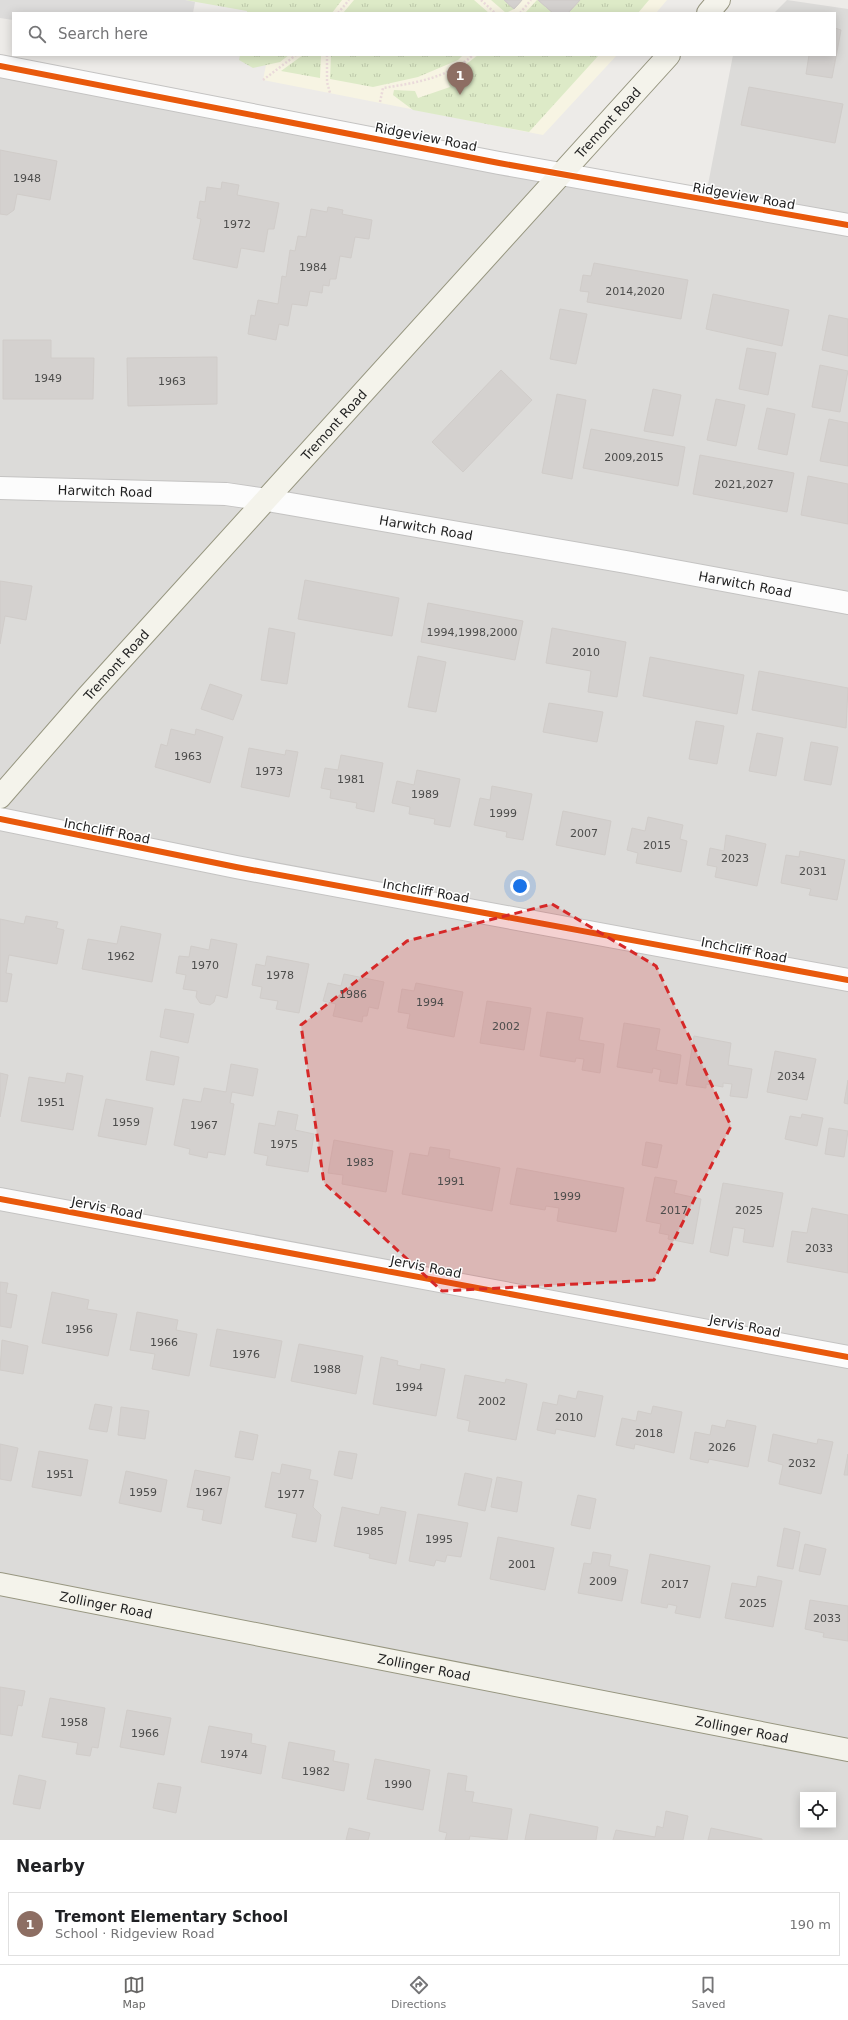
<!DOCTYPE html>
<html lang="en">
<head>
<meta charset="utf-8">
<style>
  :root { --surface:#fff; --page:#f6f6f6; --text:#202124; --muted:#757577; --line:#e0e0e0; --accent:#676665 }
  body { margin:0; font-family:"DejaVu Sans",sans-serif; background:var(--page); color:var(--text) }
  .controls { position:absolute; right:12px; bottom:12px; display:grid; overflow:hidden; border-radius:0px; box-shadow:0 2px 10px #0003 }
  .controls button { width:36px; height:36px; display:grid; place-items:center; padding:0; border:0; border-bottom:1px solid var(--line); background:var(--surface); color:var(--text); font:20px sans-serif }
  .you { position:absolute; left:520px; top:886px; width:14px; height:14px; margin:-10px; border:3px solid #fff; border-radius:50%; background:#1a73e8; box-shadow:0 0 0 6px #1a73e833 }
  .badge { display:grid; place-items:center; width:26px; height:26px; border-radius:50%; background:var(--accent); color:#fff; font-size:13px; font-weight:700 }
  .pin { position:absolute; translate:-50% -33px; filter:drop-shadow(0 1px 2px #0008) }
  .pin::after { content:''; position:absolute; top:21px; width:14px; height:12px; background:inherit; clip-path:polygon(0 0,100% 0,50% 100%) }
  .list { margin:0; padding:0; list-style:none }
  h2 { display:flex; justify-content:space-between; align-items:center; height:52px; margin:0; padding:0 16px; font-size:17px }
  h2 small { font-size:13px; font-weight:400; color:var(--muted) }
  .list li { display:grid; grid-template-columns:26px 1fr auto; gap:12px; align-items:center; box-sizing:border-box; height:64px; margin:0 8px 8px; padding:0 8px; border:1px solid var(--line); border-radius:0px }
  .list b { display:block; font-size:15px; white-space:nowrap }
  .list p { margin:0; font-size:13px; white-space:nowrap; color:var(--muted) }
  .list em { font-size:13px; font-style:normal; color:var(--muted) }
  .icon { flex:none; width:22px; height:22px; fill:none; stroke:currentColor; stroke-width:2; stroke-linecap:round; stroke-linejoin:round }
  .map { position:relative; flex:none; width:848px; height:1840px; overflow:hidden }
  .search { position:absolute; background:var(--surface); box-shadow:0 2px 10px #0003; left:12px; right:12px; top:12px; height:44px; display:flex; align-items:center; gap:10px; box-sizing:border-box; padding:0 14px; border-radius:0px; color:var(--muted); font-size:15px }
  .sheet { height:124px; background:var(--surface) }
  nav { display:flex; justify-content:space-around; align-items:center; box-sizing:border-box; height:56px; border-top:1px solid var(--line); background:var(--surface); font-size:11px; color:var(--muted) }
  nav a { display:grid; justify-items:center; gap:2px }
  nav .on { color:var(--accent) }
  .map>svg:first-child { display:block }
  .residential { fill:#dcdbd9; fill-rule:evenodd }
  .education { fill:#f7f4e3 }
  .grass { fill:url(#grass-tufts) }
  .parking { fill:#dddcdb }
  .building { fill:#d4d1cf; stroke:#d0ccc9 }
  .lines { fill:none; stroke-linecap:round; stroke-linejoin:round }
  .minor-casing { stroke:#c4c3c2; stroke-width:24 }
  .tertiary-casing { stroke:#c4c3c2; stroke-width:24 }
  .secondary-casing { stroke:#979680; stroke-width:24 }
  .path { stroke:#eadada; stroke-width:2.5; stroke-dasharray:2 2; stroke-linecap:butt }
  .minor { stroke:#fcfcfc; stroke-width:22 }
  .tertiary { stroke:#fcfcfc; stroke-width:22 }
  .secondary { stroke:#f4f3eb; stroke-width:22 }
  .cycleway-casing { stroke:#fff; stroke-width:8 }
  .cycleway { stroke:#e8590c; stroke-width:6 }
  .marked { fill:#d62828; fill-opacity:0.2; stroke:#d62828; stroke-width:3; stroke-dasharray:8 5; stroke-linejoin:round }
  .labels { text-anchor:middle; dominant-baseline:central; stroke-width:3; stroke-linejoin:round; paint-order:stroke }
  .number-label { font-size:11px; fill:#4c4c4b }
  .street-label { font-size:13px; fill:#1f1f1f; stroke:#fff }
</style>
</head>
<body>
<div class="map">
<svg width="848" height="1840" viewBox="0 0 848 1840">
  <defs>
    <pattern id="grass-tufts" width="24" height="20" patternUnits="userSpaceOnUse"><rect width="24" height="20" fill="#ddeac7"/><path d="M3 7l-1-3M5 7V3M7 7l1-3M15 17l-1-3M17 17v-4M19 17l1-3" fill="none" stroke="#bdc8aa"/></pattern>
  </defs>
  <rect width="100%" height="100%" fill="#edebe8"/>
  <path class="residential" d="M787 0 848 9V1840H0V66L705 200 733 55H835V13H774ZM803 1795H833V1825H803Z"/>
  <path class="education" d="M278 0H667L656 13H276Z
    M268 55H617L543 135 263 80Z"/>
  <path class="grass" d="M185 0H342L332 13H247V11Z
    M354 0H474L489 13H343Z
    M491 0H504L514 9 506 13Z
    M537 0H538L553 13H525Z
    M580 0H649L638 13H568Z
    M240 55H289L280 62 253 68 239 60Z
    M303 55H321L320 78 281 71Z
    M331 55H463L458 60 418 77 373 87 330 79Z
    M478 55H599L529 132 413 110 393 95 394 90 415 91 418 98 450 87 447 79Z"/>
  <path class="parking" d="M0 0H185L195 2 193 13H13V20L0 18Z"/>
  <path class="building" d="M504 0H522L514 9Z
    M504 0H522L514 9Z
    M538 0H580L568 13H553Z
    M538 0H580L568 13H553Z
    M835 28 841 30 832 78 806 74 809 55H835Z
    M749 87 843 104 835 143 741 125Z
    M0 150 57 161 50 200 17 194 14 210 7 215 0 214Z
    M222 182 239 185 237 195 279 203 274 229H268L264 252 241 248 237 268 193 259 201 219 197 218 200 201 205 202 207 187 221 189Z
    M328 207 343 210 342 214 372 220 369 239 355 237 351 258 340 256 336 279H330L329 286 323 285 322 293 310 291 307 306 292 304 288 326 279 324 276 340 248 334 251 315 255 316 258 300 278 304 282 276 286 277 290 250 295 251 298 236 306 237 311 209 327 212Z
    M594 263 688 280 681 319 587 302 589 292 580 291 583 275 591 276Z
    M713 294 789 310 782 346 706 329Z
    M560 309 587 314 576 364 550 359Z
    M829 315 848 319V356L822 350Z
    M3 340H51V358H94L93 399H3Z
    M747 348 776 353 768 395 739 389Z
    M217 357V404L128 406 127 358Z
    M820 365 848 371 840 412 812 407Z
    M501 370 532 400 463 472 432 442Z
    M653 389 681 395 673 436 644 431Z
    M557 394 586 400 572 479 542 473Z
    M716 399 745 405 736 446 707 440Z
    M767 408 795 414 787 455 758 449Z
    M829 419 848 423V466L820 461Z
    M591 429 685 447 678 486 583 468Z
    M700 455 794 473 787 512 693 494Z
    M808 476 848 484V524L801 515Z
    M305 580 399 598 392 636 298 619Z
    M0 581 32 586 26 620 5 616 0 644Z
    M428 603 523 621 515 660 421 642Z
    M269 628 295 633 287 684 261 680Z
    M552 628 626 642 617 697 588 692 591 671 546 663Z
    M418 656 446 662 436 712 408 707Z
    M650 657 744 675 737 714 643 696Z
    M759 671 848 688 846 728 752 710Z
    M210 684 242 695 233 720 201 709Z
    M549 703 603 712 597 742 543 732Z
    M696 721 724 726 717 764 689 759Z
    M171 729 195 735 196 729 223 737 210 783 155 767 161 744 167 746Z
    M757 733 783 738 776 776 749 771Z
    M811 742 838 747 831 785 804 780Z
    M249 748 285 755 286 750 298 752 289 797 241 787Z
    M341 755 383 763 374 812 356 808 357 803 330 798 331 790 321 788 325 768 338 770Z
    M417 770 460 779 450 827 434 824 435 819 409 814 410 807 392 803 397 781 414 785Z
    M492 786 532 794 523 840 506 837 507 832 474 825 480 798 490 800Z
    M563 811 611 821 605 855 556 845Z
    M648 817 683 825 680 839 687 841 681 872 636 863 638 853 627 850 632 828 645 831Z
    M726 835 766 844 757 886 715 877 717 867 707 865 710 848 724 851Z
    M800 851 845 860 837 900 809 895 811 889 781 883 786 855 799 857Z
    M26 916 58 922 56 928 64 930 57 964 9 955 6 973 12 974 7 1002 0 1001V919L24 924Z
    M121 926 161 934 152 982 82 969 88 939 117 944Z
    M211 939 237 944 227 998 216 995 214 1002 210 1005 200 1003 196 997 197 991 183 989 186 975 176 973 179 956 189 957 191 946 209 950Z
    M267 956 309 964 299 1013 276 1009 278 1001 260 998 262 987 252 985 256 964 265 966Z
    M344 974 384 982 378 1009 369 1007 367 1016H363L362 1022 333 1016 336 1004 323 1001 328 983 341 986Z
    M416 983 463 992 454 1037 407 1028 410 1014 398 1012 402 989 414 991Z
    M487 1001 531 1008 524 1050 480 1043Z
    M165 1009 194 1014 188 1043 160 1037Z
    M547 1012 583 1018 579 1040 604 1044 600 1073 582 1070 584 1059 576 1058 575 1062 540 1056Z
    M624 1023 660 1029 656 1050 681 1055 677 1084 659 1081 661 1070 653 1068 652 1073 617 1067Z
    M694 1036 731 1043 728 1065 752 1069 747 1098 730 1096 732 1084 723 1083V1087L706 1084V1088L686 1085Z
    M151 1051 179 1057 174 1085 146 1080Z
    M775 1051 816 1059 807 1100 767 1092Z
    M231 1064 258 1069 253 1096 232 1092 230 1103 234 1104 225 1155 208 1152 207 1158 189 1154 190 1149 174 1145 183 1099 201 1102 204 1088 226 1092Z
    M0 1073 8 1075 0 1117Z
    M67 1073 83 1076 73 1130 21 1121 29 1077 65 1083Z
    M848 1080V1104L844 1103Z
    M106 1099 153 1108 146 1145 98 1136Z
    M278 1111 298 1115 295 1130 314 1134 308 1172 266 1165 268 1156 254 1153 259 1123 275 1126Z
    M802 1114 823 1118 817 1146 785 1139 790 1116 801 1118Z
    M829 1128 848 1131 844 1157 825 1154Z
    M334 1140 393 1151 386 1192 342 1184 343 1175 328 1173Z
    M646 1142 662 1145 657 1168 642 1165Z
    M430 1147 450 1150 449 1158 500 1168 492 1211 402 1194 410 1153 428 1156Z
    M517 1168 624 1188 616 1232 557 1221 559 1208 546 1206 545 1210 510 1204Z
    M655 1177 677 1181 674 1193 701 1199 693 1244 668 1239 669 1235 659 1233 661 1224 646 1221Z
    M723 1183 783 1193 773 1247 743 1242 745 1229 733 1227 728 1256 710 1252Z
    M812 1208 848 1215V1273L787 1262 792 1231 807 1233Z
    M0 1282 8 1283 6 1293 17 1295 11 1328 0 1326Z
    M52 1292 89 1300 87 1309 117 1314 108 1356 42 1343Z
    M137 1312 178 1320 176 1330 197 1334 189 1376 152 1369 155 1354 130 1350Z
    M217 1329 282 1341 275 1378 210 1366Z
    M2 1340 28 1346 23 1374 0 1370Z
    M299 1344 363 1356 356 1394 291 1381Z
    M381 1357 398 1361 397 1365 420 1370 421 1364 445 1369 436 1416 373 1404Z
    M465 1375 505 1383 506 1379 527 1384 516 1440 468 1431 470 1421 457 1418Z
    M578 1391 603 1396 595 1437 556 1429 555 1434 537 1430 543 1402 557 1405 559 1395 576 1399Z
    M95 1404 112 1407 107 1432 89 1429Z
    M653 1406 682 1412 674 1453 635 1444 634 1449 616 1445 622 1418 636 1421 638 1411 651 1414Z
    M121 1407 149 1411 145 1439 118 1435Z
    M727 1420 756 1426 748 1467 709 1459 708 1463 690 1459 695 1432 710 1435 712 1425 725 1428Z
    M240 1431 258 1435 253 1460 235 1457Z
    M773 1434 817 1444 818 1439 833 1442 821 1494 779 1484 783 1465 768 1461Z
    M0 1444 18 1448 11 1481 0 1479Z
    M39 1451 88 1460 81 1496 32 1487Z
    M339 1451 357 1454 352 1479 334 1475Z
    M848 1454V1475H844Z
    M282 1464 311 1470 309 1479 318 1481 313 1507 321 1515 316 1542 292 1537 297 1514 265 1507 272 1472 280 1474Z
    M195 1470 230 1477 221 1524 202 1520 204 1510 187 1507Z
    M126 1471 167 1480 161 1512 119 1503Z
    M465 1473 492 1479 485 1511 458 1505Z
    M497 1477 522 1482 517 1512 491 1507Z
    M578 1495 596 1499 590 1529 571 1525Z
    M342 1507 379 1515 381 1507 406 1512 396 1564 369 1558 370 1554 334 1546Z
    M418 1514 468 1523 461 1557 447 1555 445 1562 436 1560 434 1566 409 1561Z
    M784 1528 800 1532 793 1569 777 1566Z
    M498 1537 554 1548 545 1590 490 1579Z
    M805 1544 826 1549 820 1575 799 1571Z
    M593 1552 611 1555 609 1566 628 1570 622 1601 578 1593 584 1563 591 1564Z
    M650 1554 710 1566 700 1618 675 1613 677 1606 668 1604 667 1608 641 1603Z
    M758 1576 782 1581 773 1627 725 1618 732 1583 756 1587Z
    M810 1600 848 1606V1641L823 1637 824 1633 805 1629Z
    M0 1687 25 1691 22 1706 18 1705 12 1736 0 1734Z
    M50 1698 105 1708 98 1748 92 1747 90 1756 76 1754 78 1743 42 1737Z
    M127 1710 171 1718 164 1755 120 1747Z
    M209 1726 252 1734 251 1743 266 1746 261 1774 201 1762Z
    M289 1742 335 1751 333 1761 349 1764 344 1791 282 1778Z
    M375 1759 430 1770 423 1810 367 1799Z
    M448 1773 467 1776 465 1791 474 1792 472 1802 512 1809 507 1840 470 1836 469 1840H445L447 1833 439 1831Z
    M19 1775 46 1781 40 1809 13 1804Z
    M158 1783 181 1787 176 1813 153 1808Z
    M666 1811 688 1816 683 1840H613L616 1830 655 1837 657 1826 663 1828Z
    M530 1814 598 1827 596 1840H525Z
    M349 1828 370 1833 368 1840H346Z
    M711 1828 762 1839V1840H708Z"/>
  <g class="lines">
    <defs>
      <g id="minor">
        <path id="s1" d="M0 488 226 494 267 500 626 562 848 603"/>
        <path d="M0 819 236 867 848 980"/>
        <path d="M0 1199 848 1357"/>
      </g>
      <path id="tertiary" d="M0 66 499 163 848 225"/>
      <g id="secondary">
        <path d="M708 13 719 0"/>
        <path id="s2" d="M0 797 88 696 669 55"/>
        <path id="s3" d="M0 1584 848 1750"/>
      </g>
    </defs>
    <use href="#minor" class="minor-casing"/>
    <use href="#tertiary" class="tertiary-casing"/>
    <use href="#secondary" class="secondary-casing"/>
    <path class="path" d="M481 0 495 13
      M338 13 349 0
      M520 13 531 0
      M327 55V82L330 93
      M263 80 296 55
      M380 102 383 88C415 83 448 78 473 55"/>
    <use href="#minor" class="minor"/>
    <use href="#tertiary" class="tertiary"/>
    <use href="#secondary" class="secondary"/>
    <defs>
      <path id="cycleway" d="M0 66 499 163 848 225
        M0 819 236 867 848 980
        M0 1199 848 1357"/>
    </defs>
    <use href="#cycleway" class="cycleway-casing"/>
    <use href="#cycleway" class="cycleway"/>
  </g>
  <path class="marked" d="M552 904 656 966 731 1126 654 1280 442 1291 324 1183 301 1025 407 941Z"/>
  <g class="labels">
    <g class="number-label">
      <text x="27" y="178">1948</text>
      <text x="237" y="224">1972</text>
      <text x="313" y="267">1984</text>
      <text x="635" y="291">2014,2020</text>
      <text x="48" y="378">1949</text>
      <text x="172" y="381">1963</text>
      <text x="634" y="457">2009,2015</text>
      <text x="744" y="484">2021,2027</text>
      <text x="472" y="632">1994,1998,2000</text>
      <text x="586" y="652">2010</text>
      <text x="188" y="756">1963</text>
      <text x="269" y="771">1973</text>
      <text x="351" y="779">1981</text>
      <text x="425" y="794">1989</text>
      <text x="503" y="813">1999</text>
      <text x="584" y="833">2007</text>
      <text x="657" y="845">2015</text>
      <text x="735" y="858">2023</text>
      <text x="813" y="871">2031</text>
      <text x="121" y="956">1962</text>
      <text x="205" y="965">1970</text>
      <text x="280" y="975">1978</text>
      <text x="353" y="994">1986</text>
      <text x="430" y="1002">1994</text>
      <text x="506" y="1026">2002</text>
      <text x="791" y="1076">2034</text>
      <text x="51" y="1102">1951</text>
      <text x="126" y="1122">1959</text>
      <text x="204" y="1125">1967</text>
      <text x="284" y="1144">1975</text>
      <text x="360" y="1162">1983</text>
      <text x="451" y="1181">1991</text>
      <text x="567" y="1196">1999</text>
      <text x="674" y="1210">2017</text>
      <text x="749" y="1210">2025</text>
      <text x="819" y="1248">2033</text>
      <text x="79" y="1329">1956</text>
      <text x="164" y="1342">1966</text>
      <text x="246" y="1354">1976</text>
      <text x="327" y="1369">1988</text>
      <text x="409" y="1387">1994</text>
      <text x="492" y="1401">2002</text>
      <text x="569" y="1417">2010</text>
      <text x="649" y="1433">2018</text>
      <text x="722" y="1447">2026</text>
      <text x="802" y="1463">2032</text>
      <text x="60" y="1474">1951</text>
      <text x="143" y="1492">1959</text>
      <text x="209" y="1492">1967</text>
      <text x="291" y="1494">1977</text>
      <text x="370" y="1531">1985</text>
      <text x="439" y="1539">1995</text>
      <text x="522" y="1564">2001</text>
      <text x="603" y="1581">2009</text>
      <text x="675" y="1584">2017</text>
      <text x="753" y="1603">2025</text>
      <text x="827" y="1618">2033</text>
      <text x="74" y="1722">1958</text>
      <text x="145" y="1733">1966</text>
      <text x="234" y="1754">1974</text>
      <text x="316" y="1771">1982</text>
      <text x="398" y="1784">1990</text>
    </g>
    <g class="street-label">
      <text stroke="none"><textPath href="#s2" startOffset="908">Tremont Road</textPath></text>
      <text transform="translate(426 137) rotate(11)">Ridgeview Road</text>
      <text transform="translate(744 196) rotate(10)">Ridgeview Road</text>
      <text stroke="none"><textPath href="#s2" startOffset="500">Tremont Road</textPath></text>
      <text stroke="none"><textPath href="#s1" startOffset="105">Harwitch Road</textPath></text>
      <text stroke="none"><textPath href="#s1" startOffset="429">Harwitch Road</textPath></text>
      <text stroke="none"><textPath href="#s1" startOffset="753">Harwitch Road</textPath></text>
      <text stroke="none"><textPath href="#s2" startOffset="176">Tremont Road</textPath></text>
      <text transform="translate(107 831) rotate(11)">Inchcliff Road</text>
      <text transform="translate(426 891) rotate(10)">Inchcliff Road</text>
      <text transform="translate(744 950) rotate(11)">Inchcliff Road</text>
      <text transform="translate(107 1208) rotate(11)">Jervis Road</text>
      <text transform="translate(426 1267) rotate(11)">Jervis Road</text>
      <text transform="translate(745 1326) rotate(11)">Jervis Road</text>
      <text stroke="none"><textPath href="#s3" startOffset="108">Zollinger Road</textPath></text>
      <text stroke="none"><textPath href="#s3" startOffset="432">Zollinger Road</textPath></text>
      <text stroke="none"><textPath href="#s3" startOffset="756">Zollinger Road</textPath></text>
    </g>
  </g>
</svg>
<div class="controls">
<button><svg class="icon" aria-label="locate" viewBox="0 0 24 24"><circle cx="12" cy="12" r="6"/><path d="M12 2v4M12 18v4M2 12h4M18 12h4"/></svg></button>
</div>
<div class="you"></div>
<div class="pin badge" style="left:460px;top:95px;background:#8d6e63">1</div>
<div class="search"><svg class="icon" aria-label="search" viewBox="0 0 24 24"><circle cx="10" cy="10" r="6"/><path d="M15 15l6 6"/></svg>Search here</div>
</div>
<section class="sheet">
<h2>Nearby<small></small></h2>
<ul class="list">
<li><span class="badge" style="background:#8d6e63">1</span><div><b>Tremont Elementary School</b><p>School · Ridgeview Road</p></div><em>190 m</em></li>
</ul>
</section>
<nav>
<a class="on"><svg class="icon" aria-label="map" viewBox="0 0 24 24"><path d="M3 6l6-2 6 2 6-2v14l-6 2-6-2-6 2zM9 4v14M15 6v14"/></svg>Map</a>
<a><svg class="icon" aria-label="directions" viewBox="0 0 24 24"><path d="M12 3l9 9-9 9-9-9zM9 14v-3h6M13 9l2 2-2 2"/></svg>Directions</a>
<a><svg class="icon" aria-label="saved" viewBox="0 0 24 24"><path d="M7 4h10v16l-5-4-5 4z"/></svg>Saved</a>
</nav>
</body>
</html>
